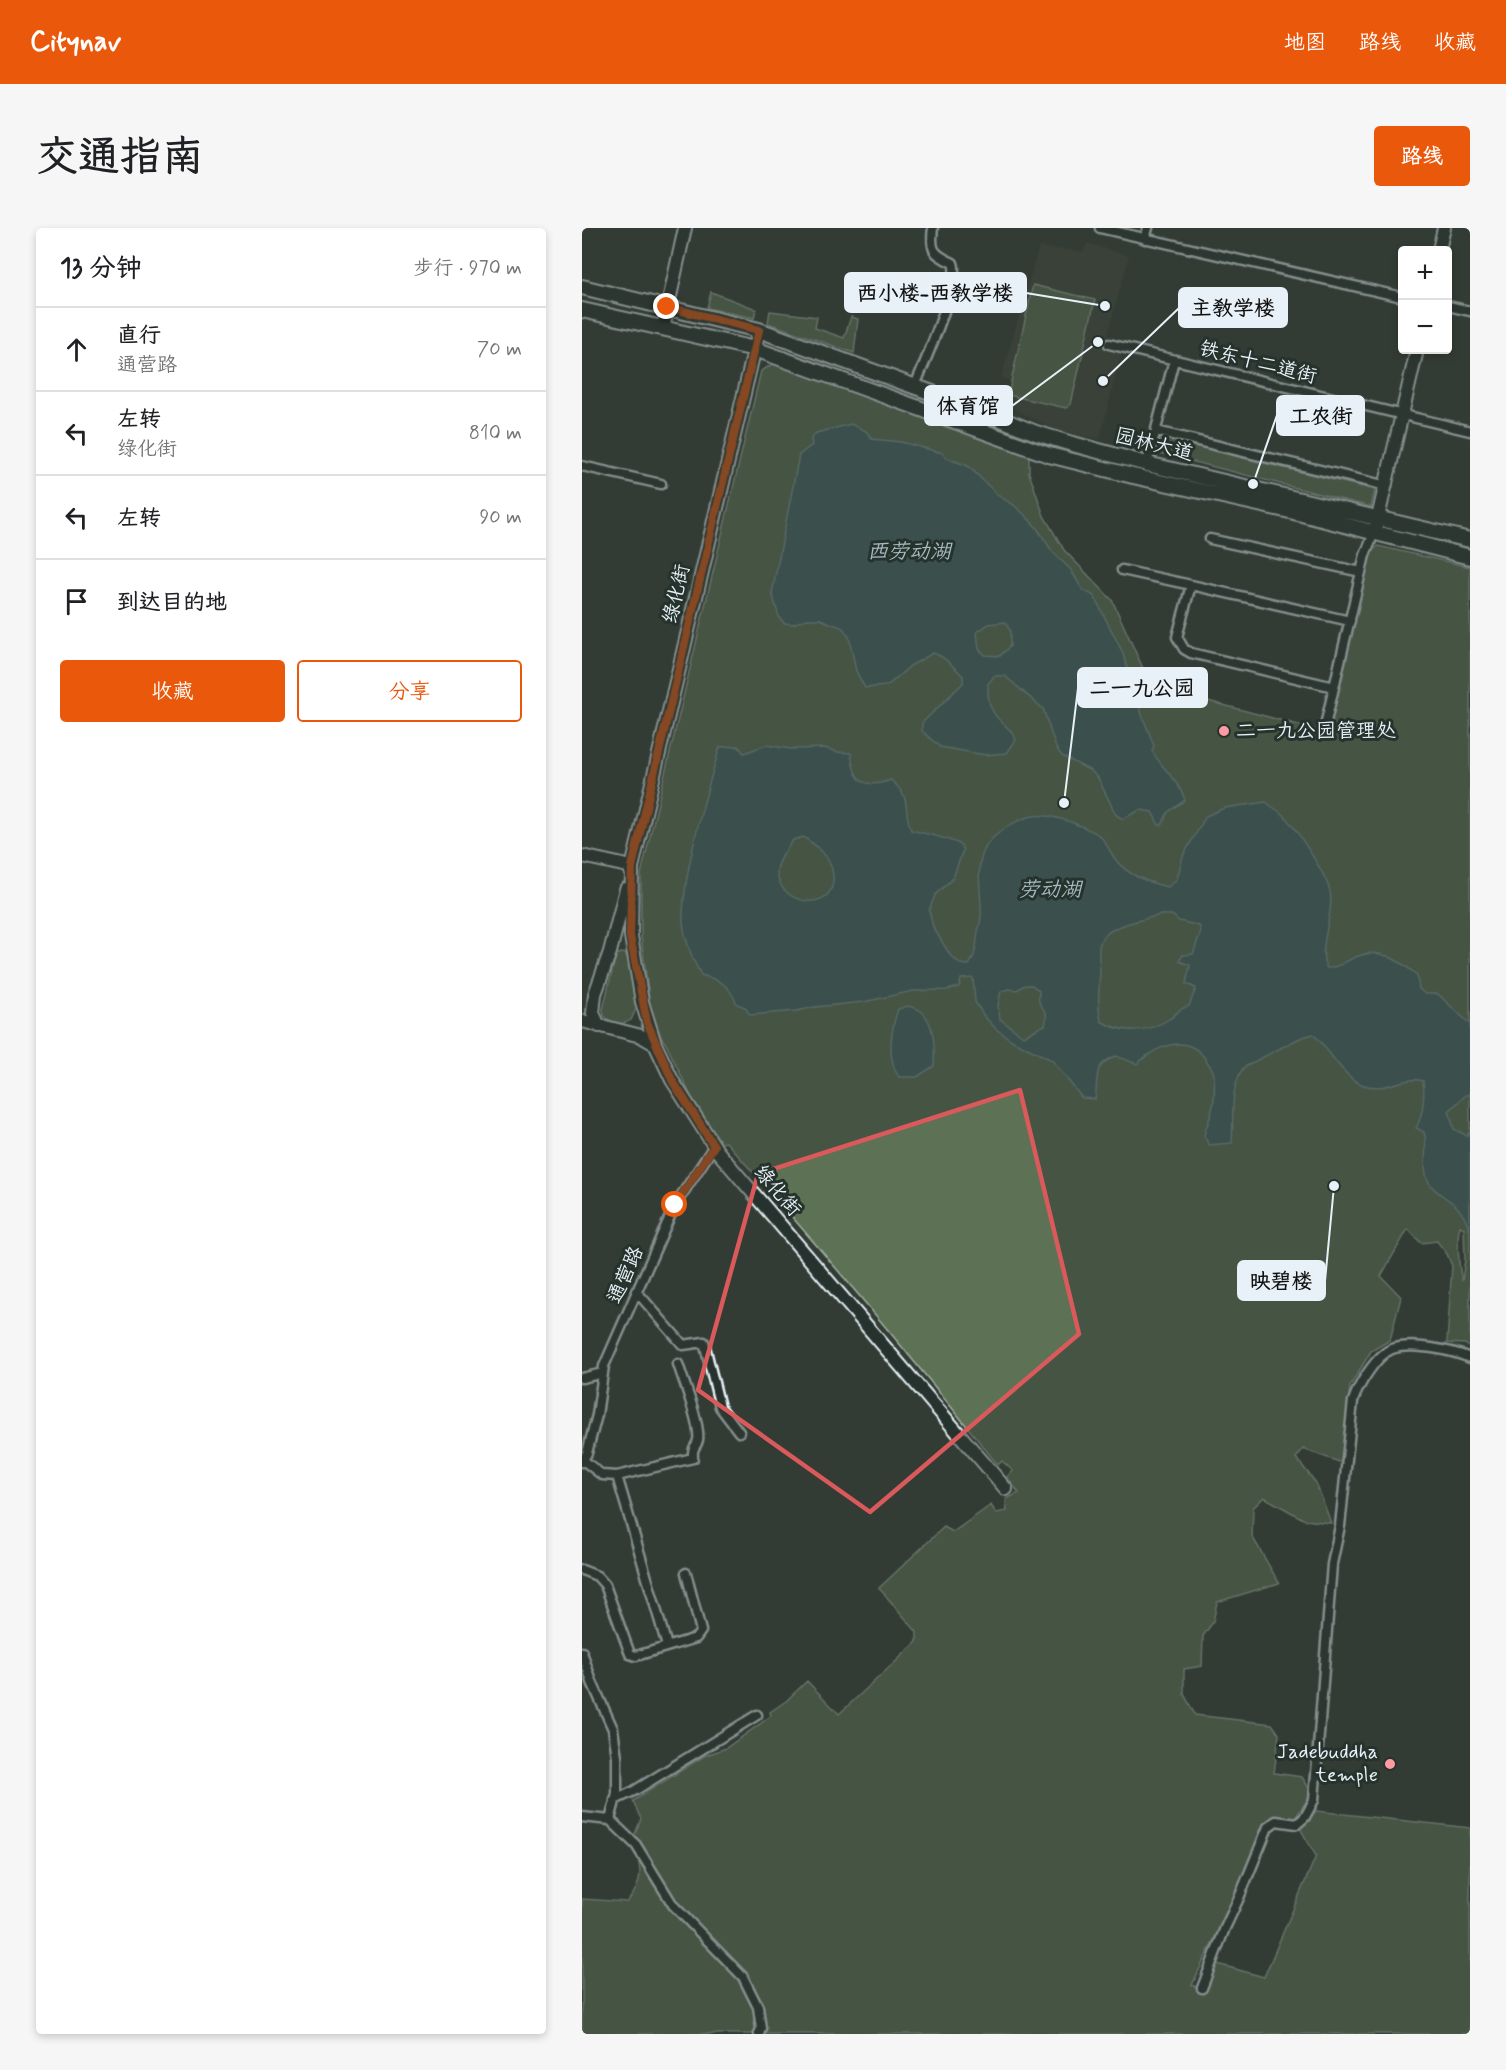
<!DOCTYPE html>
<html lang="zh">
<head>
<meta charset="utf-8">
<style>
  :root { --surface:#fff; --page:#f6f6f6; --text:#202124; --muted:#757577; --line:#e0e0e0; --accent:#ea580c }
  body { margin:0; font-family:Mynerve,"LXGW WenKai TC",sans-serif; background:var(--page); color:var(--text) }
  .controls { position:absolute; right:18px; top:18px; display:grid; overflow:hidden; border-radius:6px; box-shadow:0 3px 9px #0003 }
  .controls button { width:54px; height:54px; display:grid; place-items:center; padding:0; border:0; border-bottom:2px solid var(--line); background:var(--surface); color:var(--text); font:30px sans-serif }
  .stop { position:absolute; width:18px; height:18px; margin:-14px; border:4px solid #ea580c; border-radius:50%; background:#fff }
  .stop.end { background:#ea580c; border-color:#fff; box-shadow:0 2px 6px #0008 }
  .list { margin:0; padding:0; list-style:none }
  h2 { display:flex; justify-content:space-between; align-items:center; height:78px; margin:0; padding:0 24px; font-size:26px }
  h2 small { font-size:20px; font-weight:400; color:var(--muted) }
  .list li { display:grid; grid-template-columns:39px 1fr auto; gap:18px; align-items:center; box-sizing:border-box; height:84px; padding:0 24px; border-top:2px solid var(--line) }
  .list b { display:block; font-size:22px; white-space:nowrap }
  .list p { margin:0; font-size:20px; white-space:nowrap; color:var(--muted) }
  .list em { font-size:20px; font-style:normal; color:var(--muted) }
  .actions { display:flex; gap:12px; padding:18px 24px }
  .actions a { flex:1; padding:14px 0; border:2px solid var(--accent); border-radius:6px; text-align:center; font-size:21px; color:var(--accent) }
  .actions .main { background:var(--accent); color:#fff }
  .icon { flex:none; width:33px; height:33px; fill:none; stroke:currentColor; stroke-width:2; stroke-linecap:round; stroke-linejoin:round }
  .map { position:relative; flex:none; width:888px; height:1806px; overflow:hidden; border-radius:6px }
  header { display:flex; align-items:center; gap:36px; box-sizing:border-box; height:84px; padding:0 30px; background:var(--accent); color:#fff }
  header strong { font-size:28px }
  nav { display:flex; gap:33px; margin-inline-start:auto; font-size:21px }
  .intro { display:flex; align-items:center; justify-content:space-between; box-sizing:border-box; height:144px; padding:0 36px }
  h1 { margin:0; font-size:42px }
  .button { padding:15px 27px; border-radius:6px; background:var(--accent); color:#fff; font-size:21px; font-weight:700 }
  main { display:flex; gap:36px; padding:0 36px }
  aside { flex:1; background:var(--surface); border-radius:6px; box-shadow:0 3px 9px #0003 }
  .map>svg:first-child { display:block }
  .built { fill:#43473d }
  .green { fill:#5d7154; stroke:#a2b1a6; stroke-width:1.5; fill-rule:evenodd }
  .water { fill:#446869; stroke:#869fa2; stroke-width:1.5; fill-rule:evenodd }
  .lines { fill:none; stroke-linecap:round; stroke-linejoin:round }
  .street-casing { stroke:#e8f1f8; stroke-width:13 }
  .secondary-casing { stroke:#e8f1f8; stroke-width:16 }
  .primary-casing { stroke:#e8f1f8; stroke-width:18 }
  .street { stroke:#26332d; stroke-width:8 }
  .secondary { stroke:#26332d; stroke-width:12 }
  .primary { stroke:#26332d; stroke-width:14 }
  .route { stroke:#ea580c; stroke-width:8 }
  .marked { fill:none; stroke:#da5a5c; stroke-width:4.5; stroke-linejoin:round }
  .poi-dot { fill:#ff9aa2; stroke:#26332d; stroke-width:2 }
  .labels { text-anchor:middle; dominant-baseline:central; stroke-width:6; stroke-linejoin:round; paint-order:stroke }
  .street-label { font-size:20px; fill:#e8f1f8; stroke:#26332d }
  .poi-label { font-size:20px; fill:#e8f1f8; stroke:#26332d; text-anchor:start }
  .water-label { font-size:21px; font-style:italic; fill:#a6babf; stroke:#26332d }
  .leader { fill:none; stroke:#e8f1f8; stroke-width:2 }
  .callout-dot { fill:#e8f1f8; stroke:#26332d; stroke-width:2 }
  .callout { fill:#e8f1f8; stroke:#e8f1f8; stroke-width:2 }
  .callout-label { font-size:21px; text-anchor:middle; font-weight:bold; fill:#111 }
</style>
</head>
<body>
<header>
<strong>Citynav</strong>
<nav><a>地图</a><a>路线</a><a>收藏</a></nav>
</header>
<div class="intro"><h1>交通指南</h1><a class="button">路线</a></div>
<main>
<aside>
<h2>13 分钟<small>步行 · 970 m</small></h2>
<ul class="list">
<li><svg class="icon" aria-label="ahead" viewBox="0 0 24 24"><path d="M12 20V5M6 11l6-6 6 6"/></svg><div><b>直行</b><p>通营路</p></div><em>70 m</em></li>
<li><svg class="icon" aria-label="left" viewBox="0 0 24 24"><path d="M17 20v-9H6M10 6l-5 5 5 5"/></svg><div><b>左转</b><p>绿化街</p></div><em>810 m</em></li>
<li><svg class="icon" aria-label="left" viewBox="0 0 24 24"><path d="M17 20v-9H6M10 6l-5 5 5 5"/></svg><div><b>左转</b></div><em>90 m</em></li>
<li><svg class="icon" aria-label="arrive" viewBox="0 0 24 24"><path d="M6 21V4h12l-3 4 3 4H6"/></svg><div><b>到达目的地</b></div></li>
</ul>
<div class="actions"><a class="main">收藏</a><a>分享</a></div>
</aside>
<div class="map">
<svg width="888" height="1806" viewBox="0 0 888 1806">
  <rect width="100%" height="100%" fill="#333c34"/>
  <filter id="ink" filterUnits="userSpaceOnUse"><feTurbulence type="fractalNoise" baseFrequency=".0167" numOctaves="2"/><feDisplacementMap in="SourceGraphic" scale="12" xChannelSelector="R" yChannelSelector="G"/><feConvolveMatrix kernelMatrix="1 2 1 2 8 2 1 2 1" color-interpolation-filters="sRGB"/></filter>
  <g filter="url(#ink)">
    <path class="built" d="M505 15 547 28 523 116 540 122 518 211 480 205 422 176 429 153 419 150 457 19 501 24Z"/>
    <path class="green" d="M451 57 513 72 489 176 484 180 426 167Z
      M129 64 174 81 172 90 125 80Z
      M188 83 235 89 233 100 262 110 269 89 276 91 272 125 186 95Z
      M191 136 447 225V245L462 288 482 322 530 372 569 458 743 504 786 326 796 318 888 339V1120L883 1116 865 1115 870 1038 865 1026 855 1013 839 1015 826 1001 799 1048 819 1069 808 1112 789 1123 768 1158 760 1235 721 1221 714 1230 734 1255 749 1295 723 1292 682 1269 671 1280 670 1308 697 1355 635 1374 631 1394 621 1408 620 1438 602 1441V1466L613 1487 690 1496 697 1506 692 1545 720 1549 730 1565 713 1590 696 1588 683 1595 635 1705 610 1757 624 1764 635 1736 682 1749 734 1628 718 1600 734 1583 888 1600V1806H0V1671L45 1674C62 1655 61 1637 49 1616L59 1591 51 1573 122 1528 144 1520 189 1488 188 1484 204 1473 225 1453 257 1486 335 1414V1404L297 1360 362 1299 371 1304 409 1277 414 1285 425 1283 424 1271 437 1265 425 1249 431 1243 420 1233 416 1237C328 1127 238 1019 144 914L139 915 110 870 84 816 79 809 68 777 59 708V646L179 143ZM878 998 882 1000 883 1031 880 1053C877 1040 874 1009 878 998Z
      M579 210 793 262 789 279 577 225Z
      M39 725 44 726 46 732 55 779 49 792C40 798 30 795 22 788L21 781 34 727Z"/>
    <path class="water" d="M269 196 284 203 290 211 319 214 361 225 365 230 386 238 417 268 432 277 444 288 455 300 470 323 489 342 500 361 512 368 541 425 551 463 572 518 570 523C579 539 597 553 603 572L586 584 580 597H577L570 584 558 582 541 591 534 587 516 550 509 543 480 528 474 520 461 481 423 448H412L406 456C406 466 406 477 412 485 418 496 431 500 434 512L425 525 403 527 358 519 340 503V495L381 455V448C373 440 362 428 351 425L328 438 305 458 283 460 274 443 267 409 261 400 238 391H225L211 396 202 395 197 389 190 365 217 227 230 217 229 211 234 205ZM423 394 428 403V418L418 428 403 427 397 421 395 404 407 396Z
      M184 517 209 521 243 520 255 524 269 525C272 552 280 562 309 552 331 572 320 577 329 602 348 607 361 608 379 617L381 622 371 650 353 667 347 683 351 699 368 727 378 736 387 737C393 728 393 723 395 712 395 704 398 697 399 689 401 662 387 629 414 607 445 582 464 583 499 598 505 601 514 604 519 609 525 615 528 625 534 632 545 647 568 655 586 659L595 651 601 628 624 588 642 580 684 574C689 578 694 581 699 585 712 596 744 647 748 663 753 685 734 724 745 740 755 740 763 734 771 730 797 718 815 731 835 747L837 761 843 766H856L888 796V867H884L867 883 872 901 885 908 888 903V1003C885 994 881 985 874 978 866 970 855 966 848 956 838 941 847 920 842 904L834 900C841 887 843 868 841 853 827 849 818 855 804 858 765 866 754 827 731 806L718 810 662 839C647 859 652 892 650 915L627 917 622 908C623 900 627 894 629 886 632 875 633 860 632 848 632 842 627 837 624 832 605 804 574 818 555 836L534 828C509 838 517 850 513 871L500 870 470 832 431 813 414 801 402 788 393 774 391 750 379 751 377 759 365 762 331 763 282 774 233 779 215 783 168 787 163 779 155 776C146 756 140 753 119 747 110 731 103 714 101 695 100 680 103 663 105 649 113 605 125 561 138 519L156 518 162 525ZM221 609C236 618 249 629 251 647 255 685 198 679 195 645 195 633 205 621 211 612ZM579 687H590L597 693 617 698 619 703 611 726 601 727 597 733 608 737 604 756 614 760 607 778C595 781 596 786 587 791 566 805 540 806 519 793 515 775 517 762 518 743 518 734 515 723 518 715 523 697 562 692 579 687ZM443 757H450L457 763C457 767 456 770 457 774 462 786 467 780 463 797 454 800 450 805 441 808L418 791 416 777 419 763 427 761 435 762Z
      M326 778C330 779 336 781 339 783 353 795 353 822 352 838L335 849H317C304 831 309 801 316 781Z"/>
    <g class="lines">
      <defs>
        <path id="street" d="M518 0 820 69
          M563 11 566 0
          M866 78 888 83
          M527 116 888 203
          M333 158C341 138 379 51 371 35 351 26 348 22 351 0
          M574 203 805 258
          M565 236 592 132
          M0 238 79 256
          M628 311 779 344
          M540 342 609 357
          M752 459 609 425 602 421 595 409 609 357 768 393
          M742 502 783 327 792 305
          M54 1063 101 1117 122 1114 138 1179 157 1204
          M0 1150 21 1145
          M1 1232 20 1247 35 1248 111 1230C110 1217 114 1221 116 1212 119 1197 101 1152 96 1136
          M0 1234 5 1225 15 1187 22 1138 93 977 132 918
          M35 1248 85 1418
          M0 1342 15 1348 23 1357 48 1426 54 1428 114 1410 119 1403 104 1345
          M0 1424 10 1454 31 1501 35 1529V1566L28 1592
          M33 1572 52 1563 175 1487
          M0 1589 28 1592
          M28 1592 54 1617 91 1677 161 1749 176 1779 179 1801 177 1806
          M620 1760 643 1700 657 1670 686 1599 694 1593 715 1596 723 1589 732 1572 750 1336 758 1298 771 1173C776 1158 794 1127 810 1121 829 1114 869 1122 888 1130"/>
        <path id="secondary" d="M857 22 862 0
          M81 100 103 0
          M794 298 835 122
          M0 628 50 639
          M50 639 49 708 60 774 73 816 90 852 136 924 424 1261
          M49 644 177 102
          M0 793 59 808 73 816
          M17 798 11 785 13 766 28 724 44 661"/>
        <path id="primary" d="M0 59 177 102 389 179 454 205 487 215 565 236 888 312
          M0 82 173 121 467 227 551 248 708 283 888 329"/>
      </defs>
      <use href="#street" class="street-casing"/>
      <use href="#secondary" class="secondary-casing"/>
      <use href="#primary" class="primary-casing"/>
      <use href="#street" class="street"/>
      <use href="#secondary" class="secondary"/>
      <use href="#primary" class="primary"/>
    </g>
  </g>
  <g class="lines" filter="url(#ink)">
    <path class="route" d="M85 79 177 102 50 639 48 708 65 794 90 852 132 918 93 977"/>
  </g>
  <path d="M0 0H888V1806H0ZM438 862 497 1106 288 1284 116 1162 176 946Z" fill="#333c34" fill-opacity=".55" fill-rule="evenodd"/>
  <path class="marked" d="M438 862 497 1106 288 1284 116 1162 176 946Z"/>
  <g class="poi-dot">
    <circle cx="642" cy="503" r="6"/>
    <circle cx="808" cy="1536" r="6"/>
  </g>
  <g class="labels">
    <g class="street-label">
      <text transform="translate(676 135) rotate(14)">铁东十二道街</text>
      <text transform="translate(572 217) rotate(14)">园林大道</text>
      <text transform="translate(95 366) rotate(-77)">绿化街</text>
      <text transform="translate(195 963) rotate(49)">绿化街</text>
      <text transform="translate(44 1047) rotate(-66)">通营路</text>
    </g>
    <g class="poi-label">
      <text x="654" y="503">二一九公园管理处</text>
      <text x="796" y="1524" text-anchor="end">Jadebuddha<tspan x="796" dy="23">temple</tspan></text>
    </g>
    <g class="water-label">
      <text x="327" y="324">西劳动湖</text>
      <text x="468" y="662">劳动湖</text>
    </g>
  </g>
  <path class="leader" d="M523 78L444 65M521 153L597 80M516 114L430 178M671 256L695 187M482 575L496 460M752 958L743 1053"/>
  <g class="callout-dot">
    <circle cx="523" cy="78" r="6"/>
    <circle cx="521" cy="153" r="6"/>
    <circle cx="516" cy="114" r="6"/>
    <circle cx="671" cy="256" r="6"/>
    <circle cx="482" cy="575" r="6"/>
    <circle cx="752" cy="958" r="6"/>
  </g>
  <g class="callout">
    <rect x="263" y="45" width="181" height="39" rx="6"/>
    <rect x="597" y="60" width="108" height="39" rx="6"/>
    <rect x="343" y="158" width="87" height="39" rx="6"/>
    <rect x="695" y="168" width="87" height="39" rx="6"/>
    <rect x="496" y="440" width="129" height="39" rx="6"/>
    <rect x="656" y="1033" width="87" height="39" rx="6"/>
  </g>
  <g class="callout-label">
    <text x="353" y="72">西小楼-西教学楼</text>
    <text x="651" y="87">主教学楼</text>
    <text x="386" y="185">体育馆</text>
    <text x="739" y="195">工农街</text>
    <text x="560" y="467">二一九公园</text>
    <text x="699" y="1060">映碧楼</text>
  </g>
</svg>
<div class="controls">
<button>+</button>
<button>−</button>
</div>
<div class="stop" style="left:93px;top:977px"></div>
<div class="stop end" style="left:85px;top:79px"></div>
</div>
</main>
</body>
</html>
